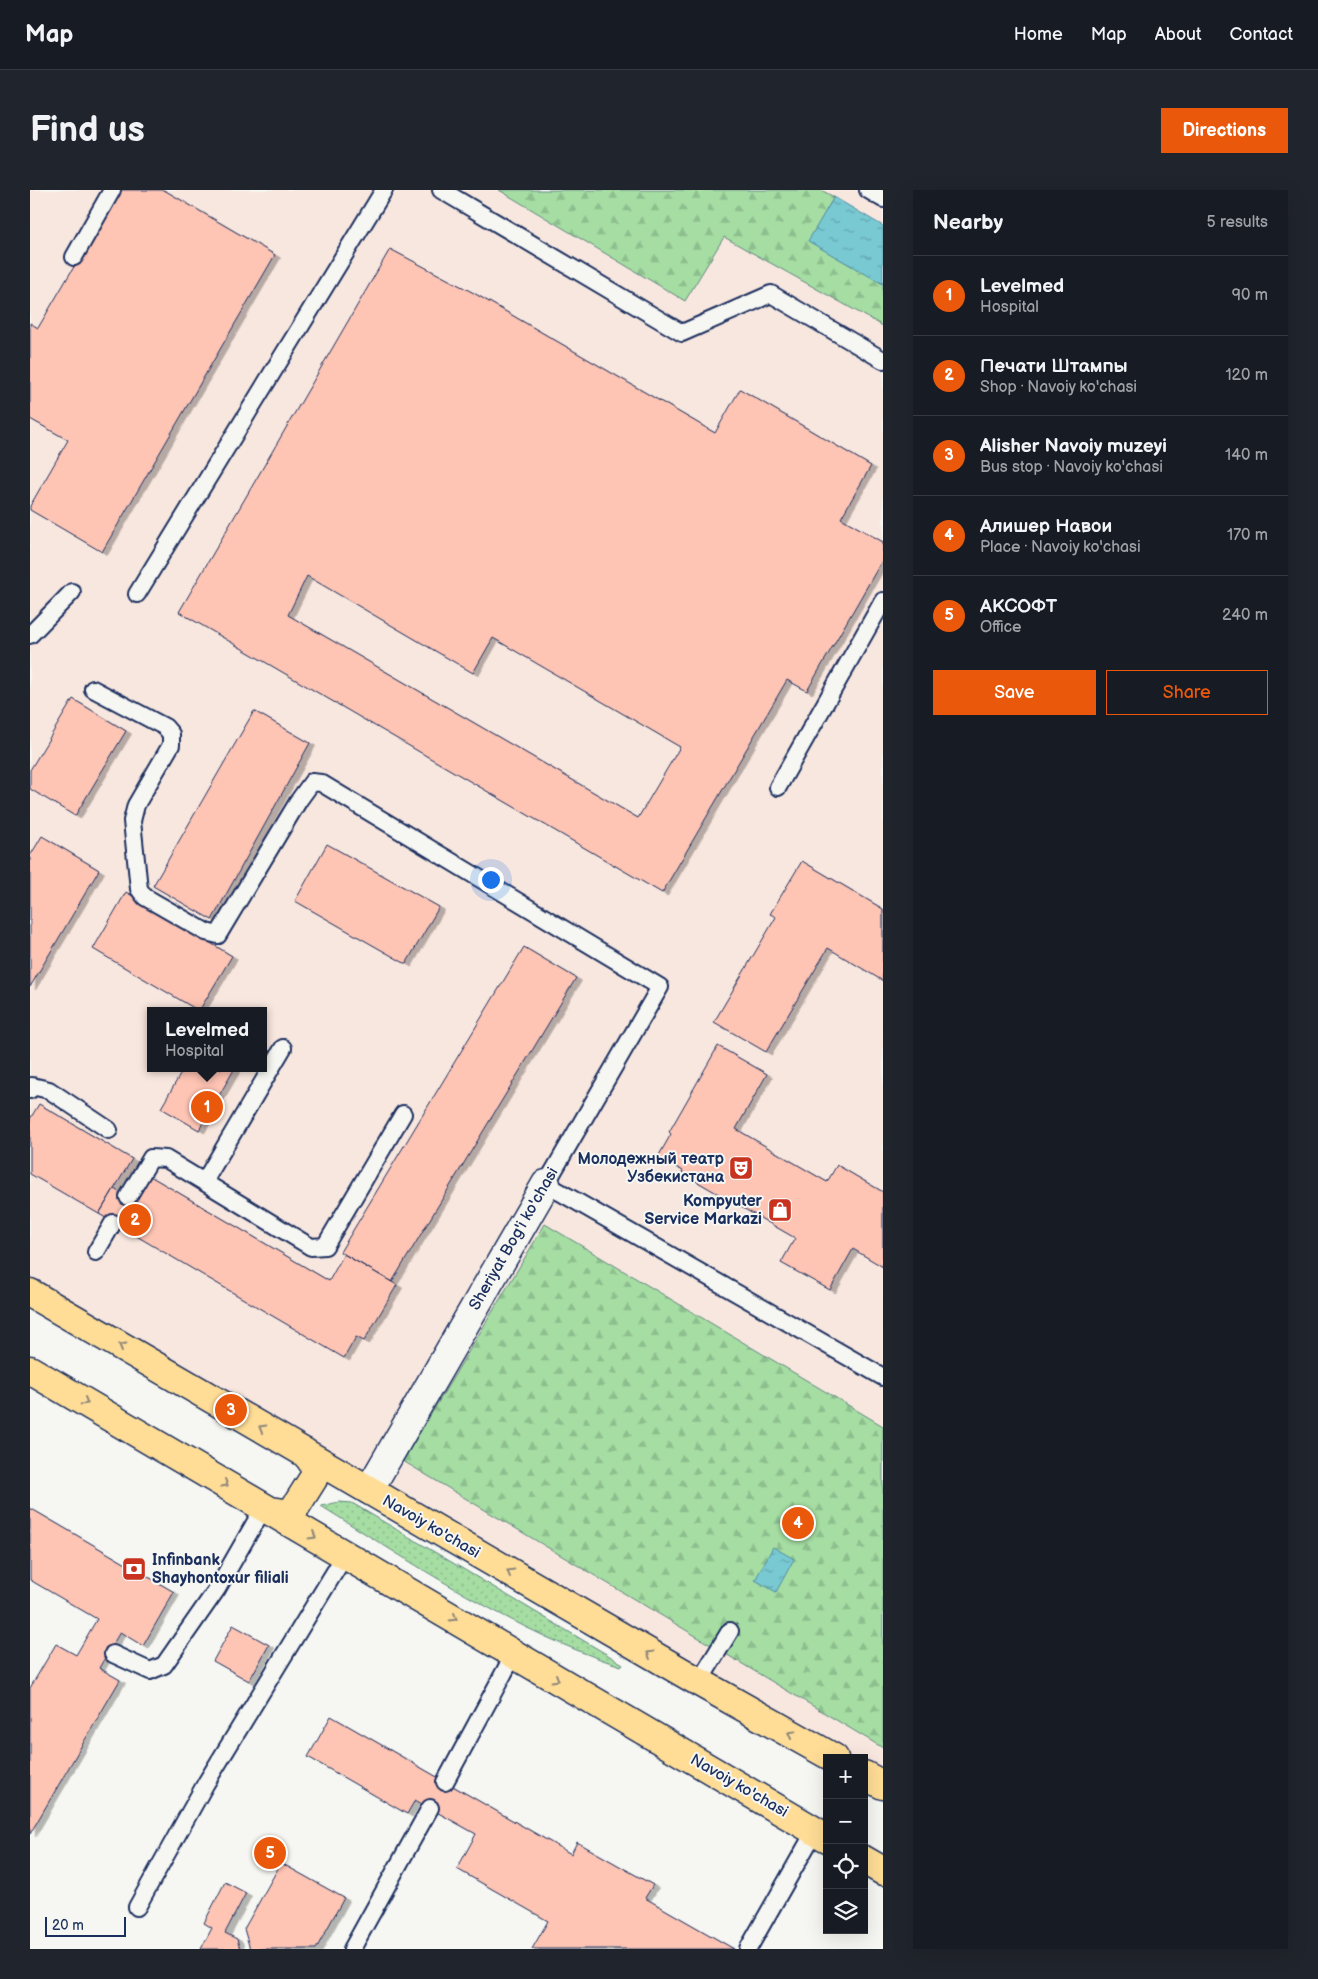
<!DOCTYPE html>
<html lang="en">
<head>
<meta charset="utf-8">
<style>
  :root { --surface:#171b24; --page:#20242c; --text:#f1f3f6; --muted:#9ea1a6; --line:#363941; --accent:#ea580c }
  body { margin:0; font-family:"Balsamiq Sans",sans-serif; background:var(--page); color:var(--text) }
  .controls { position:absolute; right:15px; bottom:15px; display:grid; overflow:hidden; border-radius:0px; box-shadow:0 5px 20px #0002 }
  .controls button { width:45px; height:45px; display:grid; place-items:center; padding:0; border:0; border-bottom:1px solid var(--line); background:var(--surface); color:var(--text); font:25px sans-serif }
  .scale { position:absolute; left:15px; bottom:12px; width:81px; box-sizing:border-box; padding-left:5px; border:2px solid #1b2f5e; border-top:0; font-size:14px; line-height:18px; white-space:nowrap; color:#1b2f5e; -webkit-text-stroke:4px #f6f6f2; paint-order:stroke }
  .you { position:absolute; left:460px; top:689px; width:18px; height:18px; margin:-12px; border:4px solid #fff; border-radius:50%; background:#1a73e8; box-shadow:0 0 0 8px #1a73e833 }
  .badge { display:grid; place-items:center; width:32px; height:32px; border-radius:50%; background:var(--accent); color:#fff; font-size:16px; font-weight:700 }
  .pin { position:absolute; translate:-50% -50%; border:2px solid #fff; box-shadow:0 1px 5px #0006 }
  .popup { position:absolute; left:117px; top:817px; width:120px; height:65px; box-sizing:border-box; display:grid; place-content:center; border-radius:0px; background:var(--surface); filter:drop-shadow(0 1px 4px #0005); font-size:16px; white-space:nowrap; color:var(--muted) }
  .popup b { font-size:19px; color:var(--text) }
  .popup::after { content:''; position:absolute; left:50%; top:100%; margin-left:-10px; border:10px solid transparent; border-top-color:var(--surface) }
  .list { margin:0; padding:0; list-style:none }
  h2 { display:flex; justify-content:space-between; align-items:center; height:65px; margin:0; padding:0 20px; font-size:21px }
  h2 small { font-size:16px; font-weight:400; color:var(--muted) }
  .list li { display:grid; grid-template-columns:32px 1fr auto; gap:15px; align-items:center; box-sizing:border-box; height:80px; padding:0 20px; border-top:1px solid var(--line) }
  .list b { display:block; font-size:19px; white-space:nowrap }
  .list p { margin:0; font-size:16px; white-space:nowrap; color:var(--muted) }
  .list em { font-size:16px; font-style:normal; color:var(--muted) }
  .actions { display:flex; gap:10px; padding:15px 20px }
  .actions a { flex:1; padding:11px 0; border:1px solid var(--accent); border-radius:0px; text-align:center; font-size:18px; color:var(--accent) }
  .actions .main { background:var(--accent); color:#fff }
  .icon { flex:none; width:28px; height:28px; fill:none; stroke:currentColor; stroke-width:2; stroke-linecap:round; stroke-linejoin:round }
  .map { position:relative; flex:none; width:853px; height:1759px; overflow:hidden; border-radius:0px }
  header { display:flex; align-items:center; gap:30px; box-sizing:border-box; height:70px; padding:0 25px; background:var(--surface); border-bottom:1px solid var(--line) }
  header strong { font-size:24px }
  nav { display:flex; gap:28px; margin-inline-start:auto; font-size:18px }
  .intro { display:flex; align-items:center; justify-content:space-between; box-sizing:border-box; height:120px; padding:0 30px }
  h1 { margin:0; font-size:35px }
  .button { padding:12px 22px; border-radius:0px; background:var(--accent); color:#fff; font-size:18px; font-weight:700 }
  main { display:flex; gap:30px; padding:0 30px }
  aside { flex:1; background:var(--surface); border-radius:0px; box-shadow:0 5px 20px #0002 }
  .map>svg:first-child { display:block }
  .built { fill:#f8e7df; fill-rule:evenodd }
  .grass { fill:url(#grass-dots); stroke:#608680 }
  .forest { fill:url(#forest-firs); stroke:#608680 }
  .water { fill:url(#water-ripples); stroke:#538ba4 }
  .building { fill:#fec4b4; stroke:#1b2f5e; fill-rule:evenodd; filter:url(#shadow) }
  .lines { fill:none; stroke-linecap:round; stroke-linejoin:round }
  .lane-casing { stroke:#1b2f5e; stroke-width:20 }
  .street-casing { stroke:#1b2f5e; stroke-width:31 }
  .primary-casing { stroke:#1b2f5e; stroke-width:31 }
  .lane { stroke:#f6f6f2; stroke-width:16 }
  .street { stroke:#f6f6f2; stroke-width:28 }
  .primary { stroke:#ffdd96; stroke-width:28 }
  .oneway { stroke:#8d867a }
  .labels { text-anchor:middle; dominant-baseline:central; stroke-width:4; stroke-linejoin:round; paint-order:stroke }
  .poi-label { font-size:16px; font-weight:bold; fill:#1b2f5e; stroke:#f6f6f2; text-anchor:end }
  .street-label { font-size:16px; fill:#1b2f5e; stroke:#f6f6f2 }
</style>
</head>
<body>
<header>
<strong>Map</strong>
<nav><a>Home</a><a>Map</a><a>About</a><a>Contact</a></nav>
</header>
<div class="intro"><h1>Find us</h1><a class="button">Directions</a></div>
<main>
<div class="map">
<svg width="853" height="1759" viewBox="0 0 853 1759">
  <defs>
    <pattern id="grass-dots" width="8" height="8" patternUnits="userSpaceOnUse" patternTransform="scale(1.25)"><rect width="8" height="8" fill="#a5dda2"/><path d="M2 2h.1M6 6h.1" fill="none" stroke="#8dbe8e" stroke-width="1.8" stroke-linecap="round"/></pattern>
    <pattern id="forest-firs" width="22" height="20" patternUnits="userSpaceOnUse" patternTransform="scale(1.25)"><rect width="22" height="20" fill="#a5dda2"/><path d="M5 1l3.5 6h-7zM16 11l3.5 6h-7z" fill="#8dbe8e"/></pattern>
    <pattern id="water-ripples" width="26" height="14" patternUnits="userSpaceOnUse" patternTransform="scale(1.25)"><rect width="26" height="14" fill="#78c9d2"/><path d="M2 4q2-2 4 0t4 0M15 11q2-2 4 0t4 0" fill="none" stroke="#62a4ae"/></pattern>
    <filter id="shadow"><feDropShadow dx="5.5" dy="3" stdDeviation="0" flood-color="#0004"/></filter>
  </defs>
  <rect width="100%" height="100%" fill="#f6f6f2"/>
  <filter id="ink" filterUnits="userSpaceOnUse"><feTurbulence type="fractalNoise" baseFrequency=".02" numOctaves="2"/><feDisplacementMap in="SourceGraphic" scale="10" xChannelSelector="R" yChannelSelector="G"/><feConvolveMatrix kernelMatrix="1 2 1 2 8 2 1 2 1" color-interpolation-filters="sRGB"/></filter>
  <g filter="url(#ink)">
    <path class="built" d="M0 0H853V1595L834 1585V1568H804L0 1103ZM121 821H233V878H121Z"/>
    <path class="grass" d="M309 1312 322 1313 593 1474 591 1476C487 1444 383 1373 291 1316Z"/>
    <path class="forest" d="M469 0H791L804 7 779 51 853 94V136L694 47 655 111Z
      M515 1034 853 1236V1558L373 1271Z"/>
    <path class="water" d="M804 7 853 36V94L778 51Z
      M743 1357 764 1369 746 1402 725 1390Z"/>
    <path class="building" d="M89 0H134L245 65 72 362 0 320V316L38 250 0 229V133L8 138Z
      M360 59 442 102 685 243 710 199 841 276 811 328 853 352V369L777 501 757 490 632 703 149 422ZM277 386 443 483 463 448 650 557 608 628 258 425Z
      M43 509 96 541 45 626 0 599V580Z
      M224 521 280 553 182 730 123 696Z
      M12 646 69 680 0 797V666Z
      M297 654 409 717 376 774 265 711Z
      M772 671 853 719V791L798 758 736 862 684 832 746 727 740 724Z
      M96 702 202 766 169 821 63 759Z
      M494 757 546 788 362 1092 310 1062Z
      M688 856 737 884 706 939 797 992 807 975 853 1002V1077L823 1059 800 1100 751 1073 765 1048 652 983 653 981 628 967 641 944 639 942Z
      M154 878H205L169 940 131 918Z
      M9 914 102 969 69 1024 0 984V929Z
      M120 986 299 1091 314 1064 367 1095 334 1151 326 1147 314 1168 69 1024 84 999 105 1012Z
      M0 1318 144 1402 113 1456 90 1442 69 1478 90 1490 0 1644V1498L26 1454 46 1465 67 1429 0 1390Z
      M203 1435 239 1455 219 1491 183 1471Z
      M301 1526 541 1664 547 1652 623 1695 615 1708 704 1759H502L518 1731 427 1679 446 1644 385 1610 377 1624 278 1567Z
      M251 1673 314 1708 286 1759H220L214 1739Z
      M195 1692 216 1703 195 1743 207 1749 210 1759H171L182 1738 174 1733Z"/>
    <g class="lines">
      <defs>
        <path id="lane" d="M411 0 652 143 741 104 853 170
          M838 0 853 9
          M44 67 82 0
          M107 404 354 0
          M0 445 42 402
          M63 499 135 537 141 544V555L106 615 102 631 109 699 115 707 176 742 188 745 269 610 282 592 291 593 630 797 516 994 853 1187
          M748 597 853 411
          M0 900 2 896 19 900 79 940
          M174 992 253 858
          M98 1007 121 968 136 969 281 1057 295 1056 373 924
          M66 1062 83 1033
          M83 1464 120 1481 134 1475 187 1399 234 1317
          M669 1492 700 1441
          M415 1592 484 1464
          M107 1717 176 1593 315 1365
          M322 1759 400 1618
          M718 1759 785 1641"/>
        <path id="street" d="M339 1300 516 994"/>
        <path id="primary" d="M0 1103 669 1492 804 1568
          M0 1180 797 1648
          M241 1321 261 1324 283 1289C288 1278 282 1270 274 1262
          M834 1585 853 1595
          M834 1670 853 1681"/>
      </defs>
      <use href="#lane" class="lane-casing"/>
      <use href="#street" class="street-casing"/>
      <use href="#primary" class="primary-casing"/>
      <use href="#lane" class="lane"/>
      <use href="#street" class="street"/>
      <use href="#primary" class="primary"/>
    </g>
    <defs><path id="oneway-chevron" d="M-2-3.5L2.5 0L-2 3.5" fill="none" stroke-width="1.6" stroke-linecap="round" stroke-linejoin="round" transform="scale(1.25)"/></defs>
    <g class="oneway">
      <use href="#oneway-chevron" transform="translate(92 1156) rotate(-150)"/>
      <use href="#oneway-chevron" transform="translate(55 1212) rotate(30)"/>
      <use href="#oneway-chevron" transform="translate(232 1238) rotate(-150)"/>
      <use href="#oneway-chevron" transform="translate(195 1294) rotate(30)"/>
      <use href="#oneway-chevron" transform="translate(283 1346) rotate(31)"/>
      <use href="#oneway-chevron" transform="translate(480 1382) rotate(-150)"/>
      <use href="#oneway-chevron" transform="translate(424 1428) rotate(30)"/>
      <use href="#oneway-chevron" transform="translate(620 1464) rotate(-150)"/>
      <use href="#oneway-chevron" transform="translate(526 1489) rotate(30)"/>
      <use href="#oneway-chevron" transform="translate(761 1544) rotate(-151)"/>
    </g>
  </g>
  <defs>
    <symbol id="theatre-square" viewBox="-11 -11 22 22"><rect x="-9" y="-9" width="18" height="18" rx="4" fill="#c8321e" stroke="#f6f6f2"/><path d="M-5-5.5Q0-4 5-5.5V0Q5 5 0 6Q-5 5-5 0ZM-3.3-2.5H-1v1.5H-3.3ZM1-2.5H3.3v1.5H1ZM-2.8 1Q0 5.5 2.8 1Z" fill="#fff"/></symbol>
    <symbol id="shop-square" viewBox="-11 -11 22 22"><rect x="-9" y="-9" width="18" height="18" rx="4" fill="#c8321e" stroke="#f6f6f2"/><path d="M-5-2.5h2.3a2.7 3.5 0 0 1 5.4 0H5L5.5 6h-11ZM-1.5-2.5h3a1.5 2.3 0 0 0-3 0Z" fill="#fff"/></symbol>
    <symbol id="bank-square" viewBox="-11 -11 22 22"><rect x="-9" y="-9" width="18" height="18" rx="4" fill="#c8321e" stroke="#f6f6f2"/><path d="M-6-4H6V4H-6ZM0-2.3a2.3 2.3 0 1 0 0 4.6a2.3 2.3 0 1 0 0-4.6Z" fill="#fff"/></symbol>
  </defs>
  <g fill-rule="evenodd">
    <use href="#theatre-square" x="697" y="964" width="28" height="28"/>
    <use href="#shop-square" x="736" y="1006" width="28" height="28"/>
    <use href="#bank-square" x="90" y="1365" width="28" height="28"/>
  </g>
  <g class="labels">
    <g class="poi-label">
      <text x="694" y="969">Молодежный театр<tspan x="694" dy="18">Узбекистана</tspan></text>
      <text x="732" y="1011">Kompyuter<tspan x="732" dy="18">Service Markazi</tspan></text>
      <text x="122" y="1370" text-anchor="start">Infinbank<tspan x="122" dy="18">Shayhontoxur filiali</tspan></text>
    </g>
    <g class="street-label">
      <text transform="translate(484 1049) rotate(-60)">Sheriyat Bog'i ko'chasi</text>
      <text transform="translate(401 1337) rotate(30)">Navoiy ko'chasi</text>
      <text transform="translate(709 1596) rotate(30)">Navoiy ko'chasi</text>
    </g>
  </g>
</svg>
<div class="controls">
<button>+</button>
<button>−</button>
<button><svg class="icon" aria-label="locate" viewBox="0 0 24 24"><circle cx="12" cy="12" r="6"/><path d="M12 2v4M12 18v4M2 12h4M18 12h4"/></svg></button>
<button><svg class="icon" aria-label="layers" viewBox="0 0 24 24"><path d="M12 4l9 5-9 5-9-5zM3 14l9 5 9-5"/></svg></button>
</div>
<div class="scale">20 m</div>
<div class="you"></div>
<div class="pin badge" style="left:177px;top:917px">1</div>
<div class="popup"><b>Levelmed</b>Hospital</div>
<div class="pin badge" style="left:105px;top:1030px">2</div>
<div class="pin badge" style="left:201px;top:1220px">3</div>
<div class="pin badge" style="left:768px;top:1333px">4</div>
<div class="pin badge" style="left:240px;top:1663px">5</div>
</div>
<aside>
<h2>Nearby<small>5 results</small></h2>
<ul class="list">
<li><span class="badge">1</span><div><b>Levelmed</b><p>Hospital</p></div><em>90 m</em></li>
<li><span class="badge">2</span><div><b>Печати Штампы</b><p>Shop · Navoiy ko'chasi</p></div><em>120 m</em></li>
<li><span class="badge">3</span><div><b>Alisher Navoiy muzeyi</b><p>Bus stop · Navoiy ko'chasi</p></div><em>140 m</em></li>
<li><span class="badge">4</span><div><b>Алишер Навои</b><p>Place · Navoiy ko'chasi</p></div><em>170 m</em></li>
<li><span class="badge">5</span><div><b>АКСОФТ</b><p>Office</p></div><em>240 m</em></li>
</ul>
<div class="actions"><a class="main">Save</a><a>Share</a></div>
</aside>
</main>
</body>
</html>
